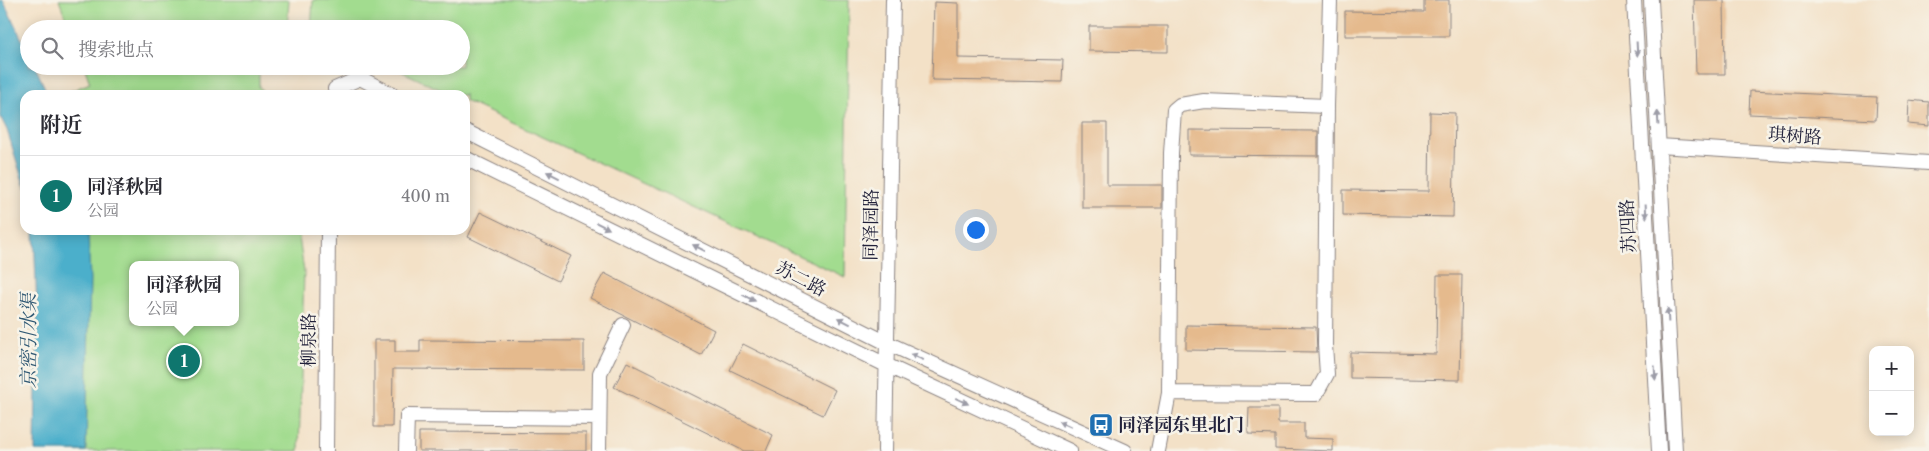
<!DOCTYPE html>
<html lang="zh">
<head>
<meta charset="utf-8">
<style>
  :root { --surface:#fff; --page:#f7f7f7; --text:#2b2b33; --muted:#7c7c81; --line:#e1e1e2; --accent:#0f766e }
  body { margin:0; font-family:"Libre Caslon Text","Noto Serif SC",serif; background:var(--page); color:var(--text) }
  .controls { position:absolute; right:15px; bottom:15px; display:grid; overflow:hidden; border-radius:10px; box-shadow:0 2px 12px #0003 }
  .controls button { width:45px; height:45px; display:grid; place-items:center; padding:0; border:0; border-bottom:1px solid var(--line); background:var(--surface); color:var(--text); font:25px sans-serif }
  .you { position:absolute; left:975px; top:229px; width:18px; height:18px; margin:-12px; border:4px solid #fff; border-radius:50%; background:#1a73e8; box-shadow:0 0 0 8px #1a73e833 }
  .badge { display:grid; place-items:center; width:32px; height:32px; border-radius:50%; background:var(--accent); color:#fff; font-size:16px; font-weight:700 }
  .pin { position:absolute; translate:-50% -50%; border:2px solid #fff; box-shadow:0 1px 5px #0006 }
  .popup { position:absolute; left:129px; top:261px; width:110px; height:65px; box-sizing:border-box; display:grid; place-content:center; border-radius:10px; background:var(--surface); filter:drop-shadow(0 1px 4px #0005); font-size:16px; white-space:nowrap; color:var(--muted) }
  .popup b { font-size:19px; color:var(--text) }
  .popup::after { content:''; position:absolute; left:50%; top:100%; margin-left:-10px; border:10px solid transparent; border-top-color:var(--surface) }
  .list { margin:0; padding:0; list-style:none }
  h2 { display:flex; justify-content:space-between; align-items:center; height:65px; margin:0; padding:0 20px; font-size:21px }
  h2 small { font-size:16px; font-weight:400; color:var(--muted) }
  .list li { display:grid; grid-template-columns:32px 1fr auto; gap:15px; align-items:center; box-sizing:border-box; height:80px; padding:0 20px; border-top:1px solid var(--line) }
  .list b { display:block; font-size:19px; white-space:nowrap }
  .list p { margin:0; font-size:16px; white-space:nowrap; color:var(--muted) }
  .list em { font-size:16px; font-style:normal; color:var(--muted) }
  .icon { flex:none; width:28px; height:28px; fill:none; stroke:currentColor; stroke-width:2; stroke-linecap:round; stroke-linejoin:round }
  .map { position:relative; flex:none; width:1929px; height:451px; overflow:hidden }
  .search { position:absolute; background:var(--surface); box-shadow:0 2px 12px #0003; left:20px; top:20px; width:450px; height:55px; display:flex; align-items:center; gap:12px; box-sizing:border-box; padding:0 18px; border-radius:28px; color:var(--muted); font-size:19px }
  .panel { position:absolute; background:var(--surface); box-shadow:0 2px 12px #0003; left:20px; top:90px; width:450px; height:145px; border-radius:15px }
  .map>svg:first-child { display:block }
  .green { fill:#a2dc8f; stroke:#627f65; fill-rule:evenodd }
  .water { fill:#4bafcb; stroke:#366883 }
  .building { fill:#e5ba8d }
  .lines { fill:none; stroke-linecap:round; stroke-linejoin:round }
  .minor-casing { stroke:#8a8281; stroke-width:16 }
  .minor { stroke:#fff; stroke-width:14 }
  .oneway { fill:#9c9ca7 }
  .labels { text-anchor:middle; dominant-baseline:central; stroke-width:5; stroke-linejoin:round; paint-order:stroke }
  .street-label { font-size:18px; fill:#22223b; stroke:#f7f3e8 }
  .poi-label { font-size:18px; font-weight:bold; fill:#22223b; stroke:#f7f3e8; text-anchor:start }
  .water-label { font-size:19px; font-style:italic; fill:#325a75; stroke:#f7f3e8 }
</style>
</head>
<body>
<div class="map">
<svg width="1929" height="451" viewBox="0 0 1929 451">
  <rect width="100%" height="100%" fill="#f7f3e8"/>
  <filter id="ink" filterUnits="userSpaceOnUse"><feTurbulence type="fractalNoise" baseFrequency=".02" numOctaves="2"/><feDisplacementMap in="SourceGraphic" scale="10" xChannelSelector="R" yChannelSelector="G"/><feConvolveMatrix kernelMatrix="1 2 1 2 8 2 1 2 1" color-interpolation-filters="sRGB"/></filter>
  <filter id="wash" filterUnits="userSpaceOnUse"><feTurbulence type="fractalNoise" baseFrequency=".0096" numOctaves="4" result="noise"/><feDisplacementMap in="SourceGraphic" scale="20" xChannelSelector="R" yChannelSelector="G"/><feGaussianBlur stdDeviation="1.12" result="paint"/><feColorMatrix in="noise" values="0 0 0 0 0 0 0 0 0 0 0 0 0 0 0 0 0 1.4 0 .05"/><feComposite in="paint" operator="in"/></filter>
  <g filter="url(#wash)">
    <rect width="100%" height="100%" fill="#f3e1c7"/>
    <path class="green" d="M59 0H289L287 29H70Z
      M313 0H849L845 277 465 101V95H452L390 66H461V29H311Z
      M84 66H259V87L266 95H61L90 83Z
      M66 230H298L304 272 299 451H66ZM133 265H235V322H133Z"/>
    <path class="water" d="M0 0H3L29 54V66H35L48 95H25V188L7 130 0 116Z
      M34 230H88L90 280 86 451H35L37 311Z"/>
    <g id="blocks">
      <path class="building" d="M1424 0H1449V36H1345V11L1424 12Z
        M1694 0H1724L1725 74H1696Z
        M934 2 958 3V58L1063 60 1062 82 932 80Z
        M1089 26H1168V52L1089 51Z
        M1750 91 1877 97 1876 120 1749 114Z
        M1909 100 1929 102V126L1908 124Z
        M1430 112 1455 113 1453 217 1343 215V190L1429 191Z
        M1082 123H1107V185H1162V208H1082Z
        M1189 130 1318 131V156L1189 155Z
        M480 212 571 256 558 281 468 237Z
        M604 273 714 330 701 355 590 298Z
        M1437 275H1462L1460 380 1350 378V352L1436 354Z
        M1186 325 1316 327 1317 352 1186 350Z
        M374 340H395V352H420V340L584 341V370L393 369 392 427H374Z
        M743 344 835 390 823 415 730 370Z
        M627 362 773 435 766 451H744L614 387Z
        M1249 408H1278V423H1304V438L1333 439V451L1275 449V435L1248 434Z
        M419 432 586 433V451H419Z"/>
    </g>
  </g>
  <g filter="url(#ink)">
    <use href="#blocks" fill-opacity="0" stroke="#8a8281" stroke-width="1"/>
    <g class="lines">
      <defs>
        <path id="minor" d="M1634 0 1659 451
          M1651 0 1675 451
          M335 89 360 78 393 95
          M465 131 887 343 1125 451
          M1659 146 1929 163
          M465 158 886 365 1070 451
          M1169 393 1316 394 1327 374 1325 345 1327 106 1330 0
          M326 451 328 230
          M406 451 407 416 599 418
          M599 451 600 373 623 325
          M885 451 893 0
          M1158 451 1169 393 1171 153 1174 110 1180 105 1204 101 1327 106"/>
      </defs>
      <use href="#minor" class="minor-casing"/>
      <use href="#minor" class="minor"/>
    </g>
    <defs><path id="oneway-solid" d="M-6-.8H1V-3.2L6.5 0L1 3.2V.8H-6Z" transform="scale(1.25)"/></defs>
    <g class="oneway">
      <use href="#oneway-solid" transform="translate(1637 49) rotate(87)"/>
      <use href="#oneway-solid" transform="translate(1658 118) rotate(-93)"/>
      <use href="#oneway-solid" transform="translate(553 175) rotate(-153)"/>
      <use href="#oneway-solid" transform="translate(1646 211) rotate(87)"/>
      <use href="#oneway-solid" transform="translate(603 226) rotate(26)"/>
      <use href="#oneway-solid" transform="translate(699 248) rotate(-153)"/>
      <use href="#oneway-solid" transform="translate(749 298) rotate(26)"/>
      <use href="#oneway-solid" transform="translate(1668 315) rotate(-93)"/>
      <use href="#oneway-solid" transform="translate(844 321) rotate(-153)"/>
      <use href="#oneway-solid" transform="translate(917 357) rotate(-156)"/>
      <use href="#oneway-solid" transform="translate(1655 373) rotate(87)"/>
      <use href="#oneway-solid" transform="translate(962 401) rotate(25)"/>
      <use href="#oneway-solid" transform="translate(1065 424) rotate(-156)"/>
    </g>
  </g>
  <defs>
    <symbol id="bus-square" viewBox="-11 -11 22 22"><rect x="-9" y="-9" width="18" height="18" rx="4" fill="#1f6fb2" stroke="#f7f3e8"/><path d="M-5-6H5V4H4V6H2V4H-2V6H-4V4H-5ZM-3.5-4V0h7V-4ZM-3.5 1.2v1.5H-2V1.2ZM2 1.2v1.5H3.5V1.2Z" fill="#fff"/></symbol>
  </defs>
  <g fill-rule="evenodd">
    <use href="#bus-square" x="1087" y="411" width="28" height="28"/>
  </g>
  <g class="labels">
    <g class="street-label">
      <text transform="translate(1795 136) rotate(4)">琪树路</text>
      <text transform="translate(871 225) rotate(-89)">同泽园路</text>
      <text transform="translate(1628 226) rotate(-93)">苏四路</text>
      <text transform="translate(801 279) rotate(27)">苏二路</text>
      <text transform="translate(309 340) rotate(-90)">柳泉路</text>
    </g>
    <g class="poi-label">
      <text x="1118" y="425">同泽园东里北门</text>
    </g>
    <g class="water-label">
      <text transform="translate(28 341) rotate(-90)">京密引水渠</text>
    </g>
  </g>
</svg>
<div class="controls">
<button>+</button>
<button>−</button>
</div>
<div class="you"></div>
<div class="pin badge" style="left:184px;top:361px">1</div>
<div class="popup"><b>同泽秋园</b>公园</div>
<div class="search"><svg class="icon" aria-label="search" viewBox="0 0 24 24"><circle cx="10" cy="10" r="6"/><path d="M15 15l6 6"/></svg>搜索地点</div>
<section class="panel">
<h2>附近<small></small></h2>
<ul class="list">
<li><span class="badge">1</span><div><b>同泽秋园</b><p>公园</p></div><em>400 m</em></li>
</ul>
</section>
</div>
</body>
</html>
